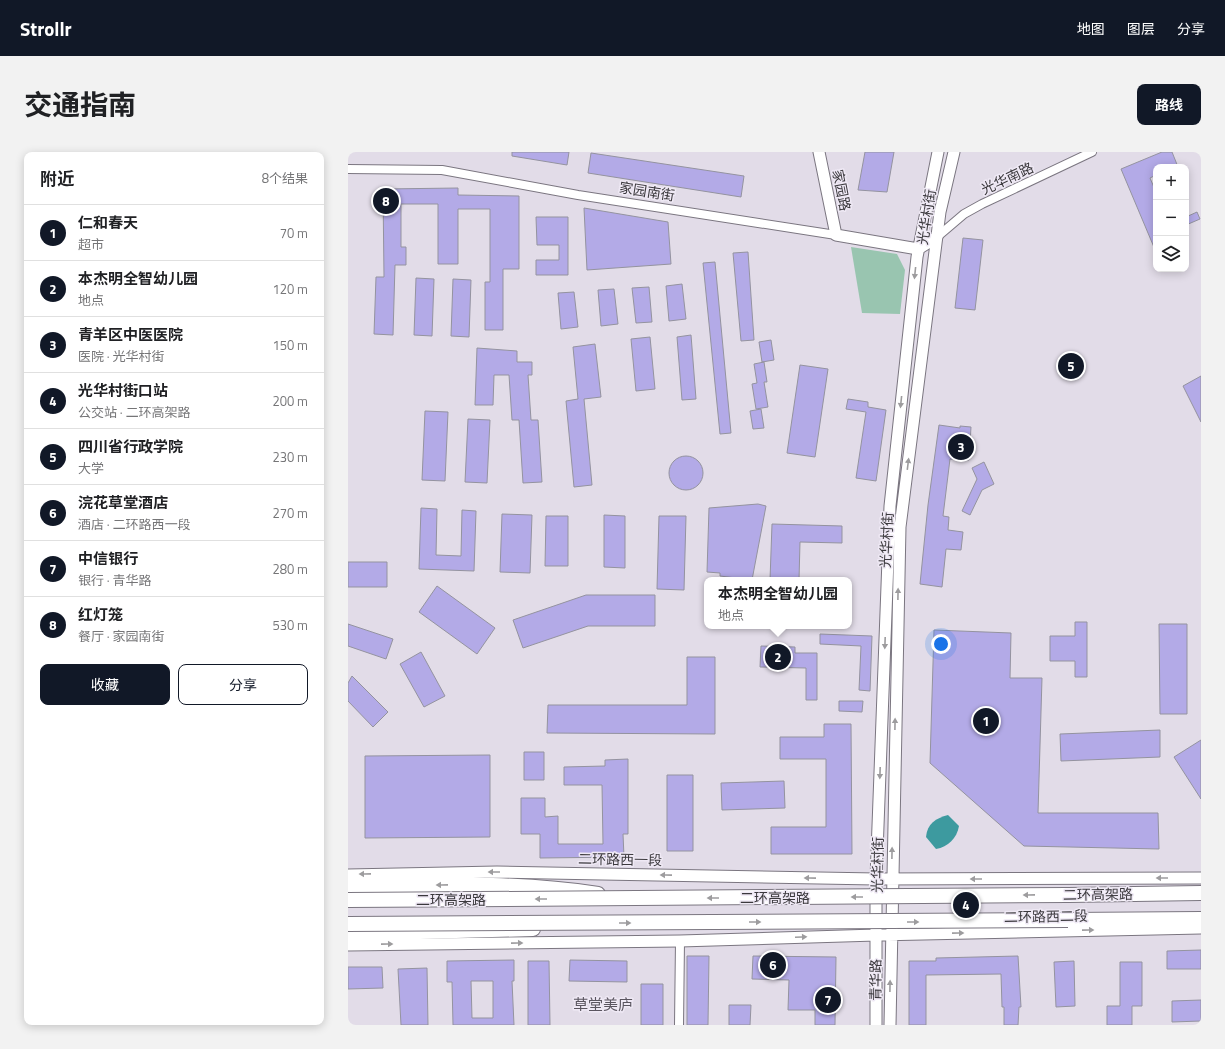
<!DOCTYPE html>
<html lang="zh">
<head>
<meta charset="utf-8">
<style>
  :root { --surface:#fff; --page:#f2f2f2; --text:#202124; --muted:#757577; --line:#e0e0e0; --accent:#111827 }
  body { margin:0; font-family:"Titillium Web","Noto Sans SC",sans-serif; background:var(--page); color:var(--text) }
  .controls { position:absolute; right:12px; top:12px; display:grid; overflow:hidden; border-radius:8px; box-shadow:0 2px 10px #0003 }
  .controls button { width:36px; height:36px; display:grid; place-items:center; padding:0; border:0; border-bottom:1px solid var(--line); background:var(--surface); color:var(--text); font:20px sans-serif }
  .you { position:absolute; left:593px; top:492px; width:14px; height:14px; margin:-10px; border:3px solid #fff; border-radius:50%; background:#1a73e8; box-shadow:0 0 0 6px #1a73e833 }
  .badge { display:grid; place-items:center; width:26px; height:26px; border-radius:50%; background:var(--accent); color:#fff; font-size:13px; font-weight:700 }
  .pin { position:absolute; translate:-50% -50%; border:2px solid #fff; box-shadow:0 1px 4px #0006 }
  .popup { position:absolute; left:356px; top:425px; width:148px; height:52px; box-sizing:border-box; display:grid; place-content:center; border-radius:8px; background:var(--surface); filter:drop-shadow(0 1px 3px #0005); font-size:13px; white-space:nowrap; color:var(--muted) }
  .popup b { font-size:15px; color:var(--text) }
  .popup::after { content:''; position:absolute; left:50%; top:100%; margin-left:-8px; border:8px solid transparent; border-top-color:var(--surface) }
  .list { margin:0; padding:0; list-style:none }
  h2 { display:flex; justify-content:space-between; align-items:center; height:52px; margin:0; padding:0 16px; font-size:17px }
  h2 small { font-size:13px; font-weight:400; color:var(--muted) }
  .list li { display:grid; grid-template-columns:26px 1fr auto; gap:12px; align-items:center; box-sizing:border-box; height:56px; padding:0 16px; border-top:1px solid var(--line) }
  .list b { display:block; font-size:15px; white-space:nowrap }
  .list p { margin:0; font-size:13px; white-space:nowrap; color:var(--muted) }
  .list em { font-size:13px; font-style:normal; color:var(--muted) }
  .actions { display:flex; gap:8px; padding:12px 16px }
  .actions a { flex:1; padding:9px 0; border:1px solid var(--accent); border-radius:8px; text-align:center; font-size:14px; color:var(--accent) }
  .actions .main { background:var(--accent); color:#fff }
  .icon { flex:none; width:22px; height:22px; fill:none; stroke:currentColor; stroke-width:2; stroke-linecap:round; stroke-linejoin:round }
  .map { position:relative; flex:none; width:853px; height:873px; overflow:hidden; border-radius:8px }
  header { display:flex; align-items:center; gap:24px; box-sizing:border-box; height:56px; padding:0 20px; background:var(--accent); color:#fff }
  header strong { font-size:19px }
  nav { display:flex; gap:22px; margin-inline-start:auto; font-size:14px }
  .intro { display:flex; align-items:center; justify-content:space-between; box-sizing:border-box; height:96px; padding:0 24px }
  h1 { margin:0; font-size:28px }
  .button { padding:10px 18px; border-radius:8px; background:var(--accent); color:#fff; font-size:14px; font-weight:700 }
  main { display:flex; gap:24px; padding:0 24px }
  aside { flex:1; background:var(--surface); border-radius:8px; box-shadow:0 2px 10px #0003 }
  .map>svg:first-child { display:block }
  .green { fill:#99c5b0 }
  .water { fill:#3d9a9f }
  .building { fill:#b3aae7; stroke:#94939f; fill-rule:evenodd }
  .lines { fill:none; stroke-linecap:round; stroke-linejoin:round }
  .street-casing { stroke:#7b7680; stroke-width:10 }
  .secondary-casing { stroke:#7b7680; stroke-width:13 }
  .highway-casing { stroke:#7b7680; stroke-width:16 }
  .street { stroke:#fff; stroke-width:8 }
  .secondary { stroke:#fff; stroke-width:11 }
  .highway { stroke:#fff; stroke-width:14 }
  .highway-bridge-casing { stroke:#7b7680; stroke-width:16; stroke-linecap:butt }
  .highway-bridge { stroke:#fff; stroke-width:14 }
  .oneway { fill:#9d9c9e }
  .labels { text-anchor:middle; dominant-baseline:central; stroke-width:3; stroke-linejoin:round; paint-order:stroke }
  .street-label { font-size:14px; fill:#3b393d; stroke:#efe9f5 }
  .neighbourhood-label { font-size:15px; fill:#5a555f; stroke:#efe9f5 }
</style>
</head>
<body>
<header>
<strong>Strollr</strong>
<nav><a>地图</a><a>图层</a><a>分享</a></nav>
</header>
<div class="intro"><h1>交通指南</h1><a class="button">路线</a></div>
<main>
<aside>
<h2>附近<small>8个结果</small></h2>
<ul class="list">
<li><span class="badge">1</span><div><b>仁和春天</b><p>超市</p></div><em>70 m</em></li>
<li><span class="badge">2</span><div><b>本杰明全智幼儿园</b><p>地点</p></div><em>120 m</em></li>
<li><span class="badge">3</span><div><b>青羊区中医医院</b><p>医院 · 光华村街</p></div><em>150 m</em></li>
<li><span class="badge">4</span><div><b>光华村街口站</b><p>公交站 · 二环高架路</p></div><em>200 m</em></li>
<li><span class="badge">5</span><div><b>四川省行政学院</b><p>大学</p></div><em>230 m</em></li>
<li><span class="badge">6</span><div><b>浣花草堂酒店</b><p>酒店 · 二环路西一段</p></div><em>270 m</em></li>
<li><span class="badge">7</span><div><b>中信银行</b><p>银行 · 青华路</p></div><em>280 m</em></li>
<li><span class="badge">8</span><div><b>红灯笼</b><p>餐厅 · 家园南街</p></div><em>530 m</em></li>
</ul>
<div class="actions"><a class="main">收藏</a><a>分享</a></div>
</aside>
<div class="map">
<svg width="853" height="873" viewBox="0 0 853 873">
  <rect width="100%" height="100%" fill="#e2dce8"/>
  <path class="green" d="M503 95 549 102 557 118 552 162 514 161Z"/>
  <path class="water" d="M600 663 611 674C609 686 600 695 588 697L578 685C579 672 588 666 600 663Z"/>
  <path class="building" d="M164 0H221L219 13 164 4Z
    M517 0H546L539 40 510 38Z
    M814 0H824L830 15H808V23L802 26 808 40V100L773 17Z
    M243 1 396 24 393 45 240 21Z
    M110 36V43L171 44V117H155V178H137V130H142V57H110V112H90V52H53V95H58V113H47L45 183 26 182 28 125H36L35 37Z
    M236 56 320 70 323 112 239 118Z
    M849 60 852 67 838 73V65Z
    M188 65H220V123H188V108H211V93H189Z
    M615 86 635 88 627 158 607 156Z
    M400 100 406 188 393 189 385 101Z
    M367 110 383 281 372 282 355 111Z
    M68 126 86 127 84 184 66 183Z
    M105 127 123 128 121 185 103 184Z
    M334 132 338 167 321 169 318 134Z
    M301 135 304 170 288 171 284 136Z
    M266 137 270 172 253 174 250 138Z
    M226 140 230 175 213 177 210 141Z
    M343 183 348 247 334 248 329 185Z
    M302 185 307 237 288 239 283 187Z
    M423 188 426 208 414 210 411 190Z
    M247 192 253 245 236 247 244 333 226 335 218 249 230 247 225 195Z
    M129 196 169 199V210H184V223H180L183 268H190L194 330 175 331 171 268H164L161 223H146L145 253H127Z
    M416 210 419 230H416L420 255 408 257 404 232 409 231 406 212Z
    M452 213 480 217 467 305 439 301Z
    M853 224V270L835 234Z
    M500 247 520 250V255L538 258 528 329 508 326 518 260 498 257Z
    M413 257 416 276 405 277 402 259Z
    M77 259 100 260 97 329 74 328Z
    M120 267 142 268 139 331 117 330Z
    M591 273 612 276V274L623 275 621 308 602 307 595 364 601 365 600 378 615 380 613 398 598 397 594 435 572 432 580 353Z
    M321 321a17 17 0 1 1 34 0a17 17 0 1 1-34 0Z
    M636 310 646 332 634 338 622 363 614 359 629 327 624 316Z
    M410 352 418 354 404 428 372 424V421L359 420 361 356Z
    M73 356 89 357 88 403 113 404 114 358 128 359 126 419 71 417Z
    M154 362 184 363 182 421 152 420Z
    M256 363 277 364V416L256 415Z
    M198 364H220V414H197Z
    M311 364H338L336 438 309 437Z
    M424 372 494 374V391L452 390 451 428H422Z
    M0 410H39V435H0Z
    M89 434 147 476 129 502 71 460Z
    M238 443H307V474H240L175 496 165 468Z
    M727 470H739V525H727V509H702V484H727Z
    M0 472 45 487 38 507 0 494Z
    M811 472H839V562H812Z
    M586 478 663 481 662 526H694L690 661H810L811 697 676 694 582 611Z
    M472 482 524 484 522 539 511 538 513 494 472 492Z
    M413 494 447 495V501H469V548H458V516L412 515Z
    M73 500 97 544 76 555 52 512Z
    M339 505H367V582L199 581 200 553H339Z
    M4 524 40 560 25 575 0 549V531Z
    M491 549H515L514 560 491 559Z
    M476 572H503L504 702H423V675H478V607H432V585H476Z
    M812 578V605L713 609 712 582Z
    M853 588V647L826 605Z
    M176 600H196V628H176Z
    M142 603V685L17 686V604Z
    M280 607V682H275L276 705 192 706V682H173V646H197V665L210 664V692H255L254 633H216V615L257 614V608Z
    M319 623H345V699H319Z
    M436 629 437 656 374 658 373 631Z
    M853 798V817H819V799Z
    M339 804H361L360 873H339Z
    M405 804 488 805 487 873H467V858H440L441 828 404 827Z
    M670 804 673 855H671L670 873H656V855H654L653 822 578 823V873H561V809H588V806Z
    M166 808V829H164L166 873H105L104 830H99V809ZM123 829H145V866H124Z
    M222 808 279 809V830L221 829Z
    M180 809H201L202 873H180Z
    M726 809 727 854 708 855 706 810Z
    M772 810H794V854H784V873H759V854H772Z
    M0 815H34L35 836 0 837Z
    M79 816 80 873H53L50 817Z
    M293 832H315V873H293Z
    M853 848V869L824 870V849Z
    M381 853H403L402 873H381Z"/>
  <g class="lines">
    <defs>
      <path id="street" d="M0 17 94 18 230 43 488 83
        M589 85 616 62 634 52 744 0
        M331 873 332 789"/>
      <path id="secondary" d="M471 0 488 83 570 97 589 85
        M0 723 149 720 528 727 853 726
        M0 793 332 789 528 783 853 776
        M528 873V727L542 354 569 105 590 0
        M542 873 552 375 592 60 606 0"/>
      <path id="highway" d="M0 734C84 733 167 729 250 742
        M720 743 853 741
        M720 768 853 767
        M0 782 185 777"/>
    </defs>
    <use href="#street" class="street-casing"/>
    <use href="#secondary" class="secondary-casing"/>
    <use href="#highway" class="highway-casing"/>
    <use href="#street" class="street"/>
    <use href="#secondary" class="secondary"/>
    <use href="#highway" class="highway"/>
    <defs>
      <path id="highway-bridge" d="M0 748 720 743
        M0 772 720 768"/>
    </defs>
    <use href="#highway-bridge" class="highway-bridge-casing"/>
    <use href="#highway-bridge" class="highway-bridge"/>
  </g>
  <defs><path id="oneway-solid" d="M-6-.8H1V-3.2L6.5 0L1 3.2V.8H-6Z"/></defs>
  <g class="oneway">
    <use href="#oneway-solid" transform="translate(567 121) rotate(96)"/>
    <use href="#oneway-solid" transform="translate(553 250) rotate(96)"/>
    <use href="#oneway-solid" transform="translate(560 312) rotate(-83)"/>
    <use href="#oneway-solid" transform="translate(550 442) rotate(-89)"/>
    <use href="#oneway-solid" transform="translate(537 491) rotate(92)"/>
    <use href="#oneway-solid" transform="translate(547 572) rotate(-89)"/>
    <use href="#oneway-solid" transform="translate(532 621) rotate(92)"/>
    <use href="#oneway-solid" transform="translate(544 701) rotate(-89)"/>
    <use href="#oneway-solid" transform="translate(146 720) rotate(180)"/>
    <use href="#oneway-solid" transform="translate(17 722) rotate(179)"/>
    <use href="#oneway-solid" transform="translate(318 723) rotate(-179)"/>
    <use href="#oneway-solid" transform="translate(462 726) rotate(-179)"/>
    <use href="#oneway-solid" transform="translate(814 726) rotate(180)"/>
    <use href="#oneway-solid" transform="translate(628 727) rotate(180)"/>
    <use href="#oneway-solid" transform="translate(94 733) rotate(179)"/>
    <use href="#oneway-solid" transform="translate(681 743) rotate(179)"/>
    <use href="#oneway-solid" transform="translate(509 745) rotate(180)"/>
    <use href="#oneway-solid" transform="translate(365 746) rotate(180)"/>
    <use href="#oneway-solid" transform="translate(193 747) rotate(180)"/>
    <use href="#oneway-solid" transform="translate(407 770)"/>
    <use href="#oneway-solid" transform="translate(565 770)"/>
    <use href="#oneway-solid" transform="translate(277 771)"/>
    <use href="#oneway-solid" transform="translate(740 778) rotate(-1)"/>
    <use href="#oneway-solid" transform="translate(610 781) rotate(-1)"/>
    <use href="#oneway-solid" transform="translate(453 785) rotate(-2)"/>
    <use href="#oneway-solid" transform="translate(169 791) rotate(-1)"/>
    <use href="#oneway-solid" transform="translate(39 792) rotate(-1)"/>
    <use href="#oneway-solid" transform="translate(542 834) rotate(-89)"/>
  </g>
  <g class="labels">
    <g class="street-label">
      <text transform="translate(659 26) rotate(-25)">光华南路</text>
      <text transform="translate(494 38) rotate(79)">家园路</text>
      <text transform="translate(299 39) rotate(9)">家园南街</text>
      <text transform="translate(578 65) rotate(-81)">光华村街</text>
      <text transform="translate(538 388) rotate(-87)">光华村街</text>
      <text transform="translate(272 707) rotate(1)">二环路西一段</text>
      <text transform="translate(529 713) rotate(-89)">光华村街</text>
      <text transform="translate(750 742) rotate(-1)">二环高架路</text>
      <text x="427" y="745">二环高架路</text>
      <text x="103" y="747">二环高架路</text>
      <text transform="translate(698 764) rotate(-1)">二环路西二段</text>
      <text transform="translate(527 828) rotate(-89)">青华路</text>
    </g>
    <g class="neighbourhood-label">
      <text x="255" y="852">草堂美庐</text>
    </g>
  </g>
</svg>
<div class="controls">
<button>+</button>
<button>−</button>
<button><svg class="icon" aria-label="layers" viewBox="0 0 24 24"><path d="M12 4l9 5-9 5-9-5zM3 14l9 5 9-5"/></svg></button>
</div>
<div class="you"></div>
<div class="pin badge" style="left:638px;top:569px">1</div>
<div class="pin badge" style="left:430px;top:505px">2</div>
<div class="popup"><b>本杰明全智幼儿园</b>地点</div>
<div class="pin badge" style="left:613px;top:295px">3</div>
<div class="pin badge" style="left:618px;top:753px">4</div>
<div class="pin badge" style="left:723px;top:214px">5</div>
<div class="pin badge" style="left:425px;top:813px">6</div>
<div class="pin badge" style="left:480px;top:848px">7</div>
<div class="pin badge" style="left:38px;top:49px">8</div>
</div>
</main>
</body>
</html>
